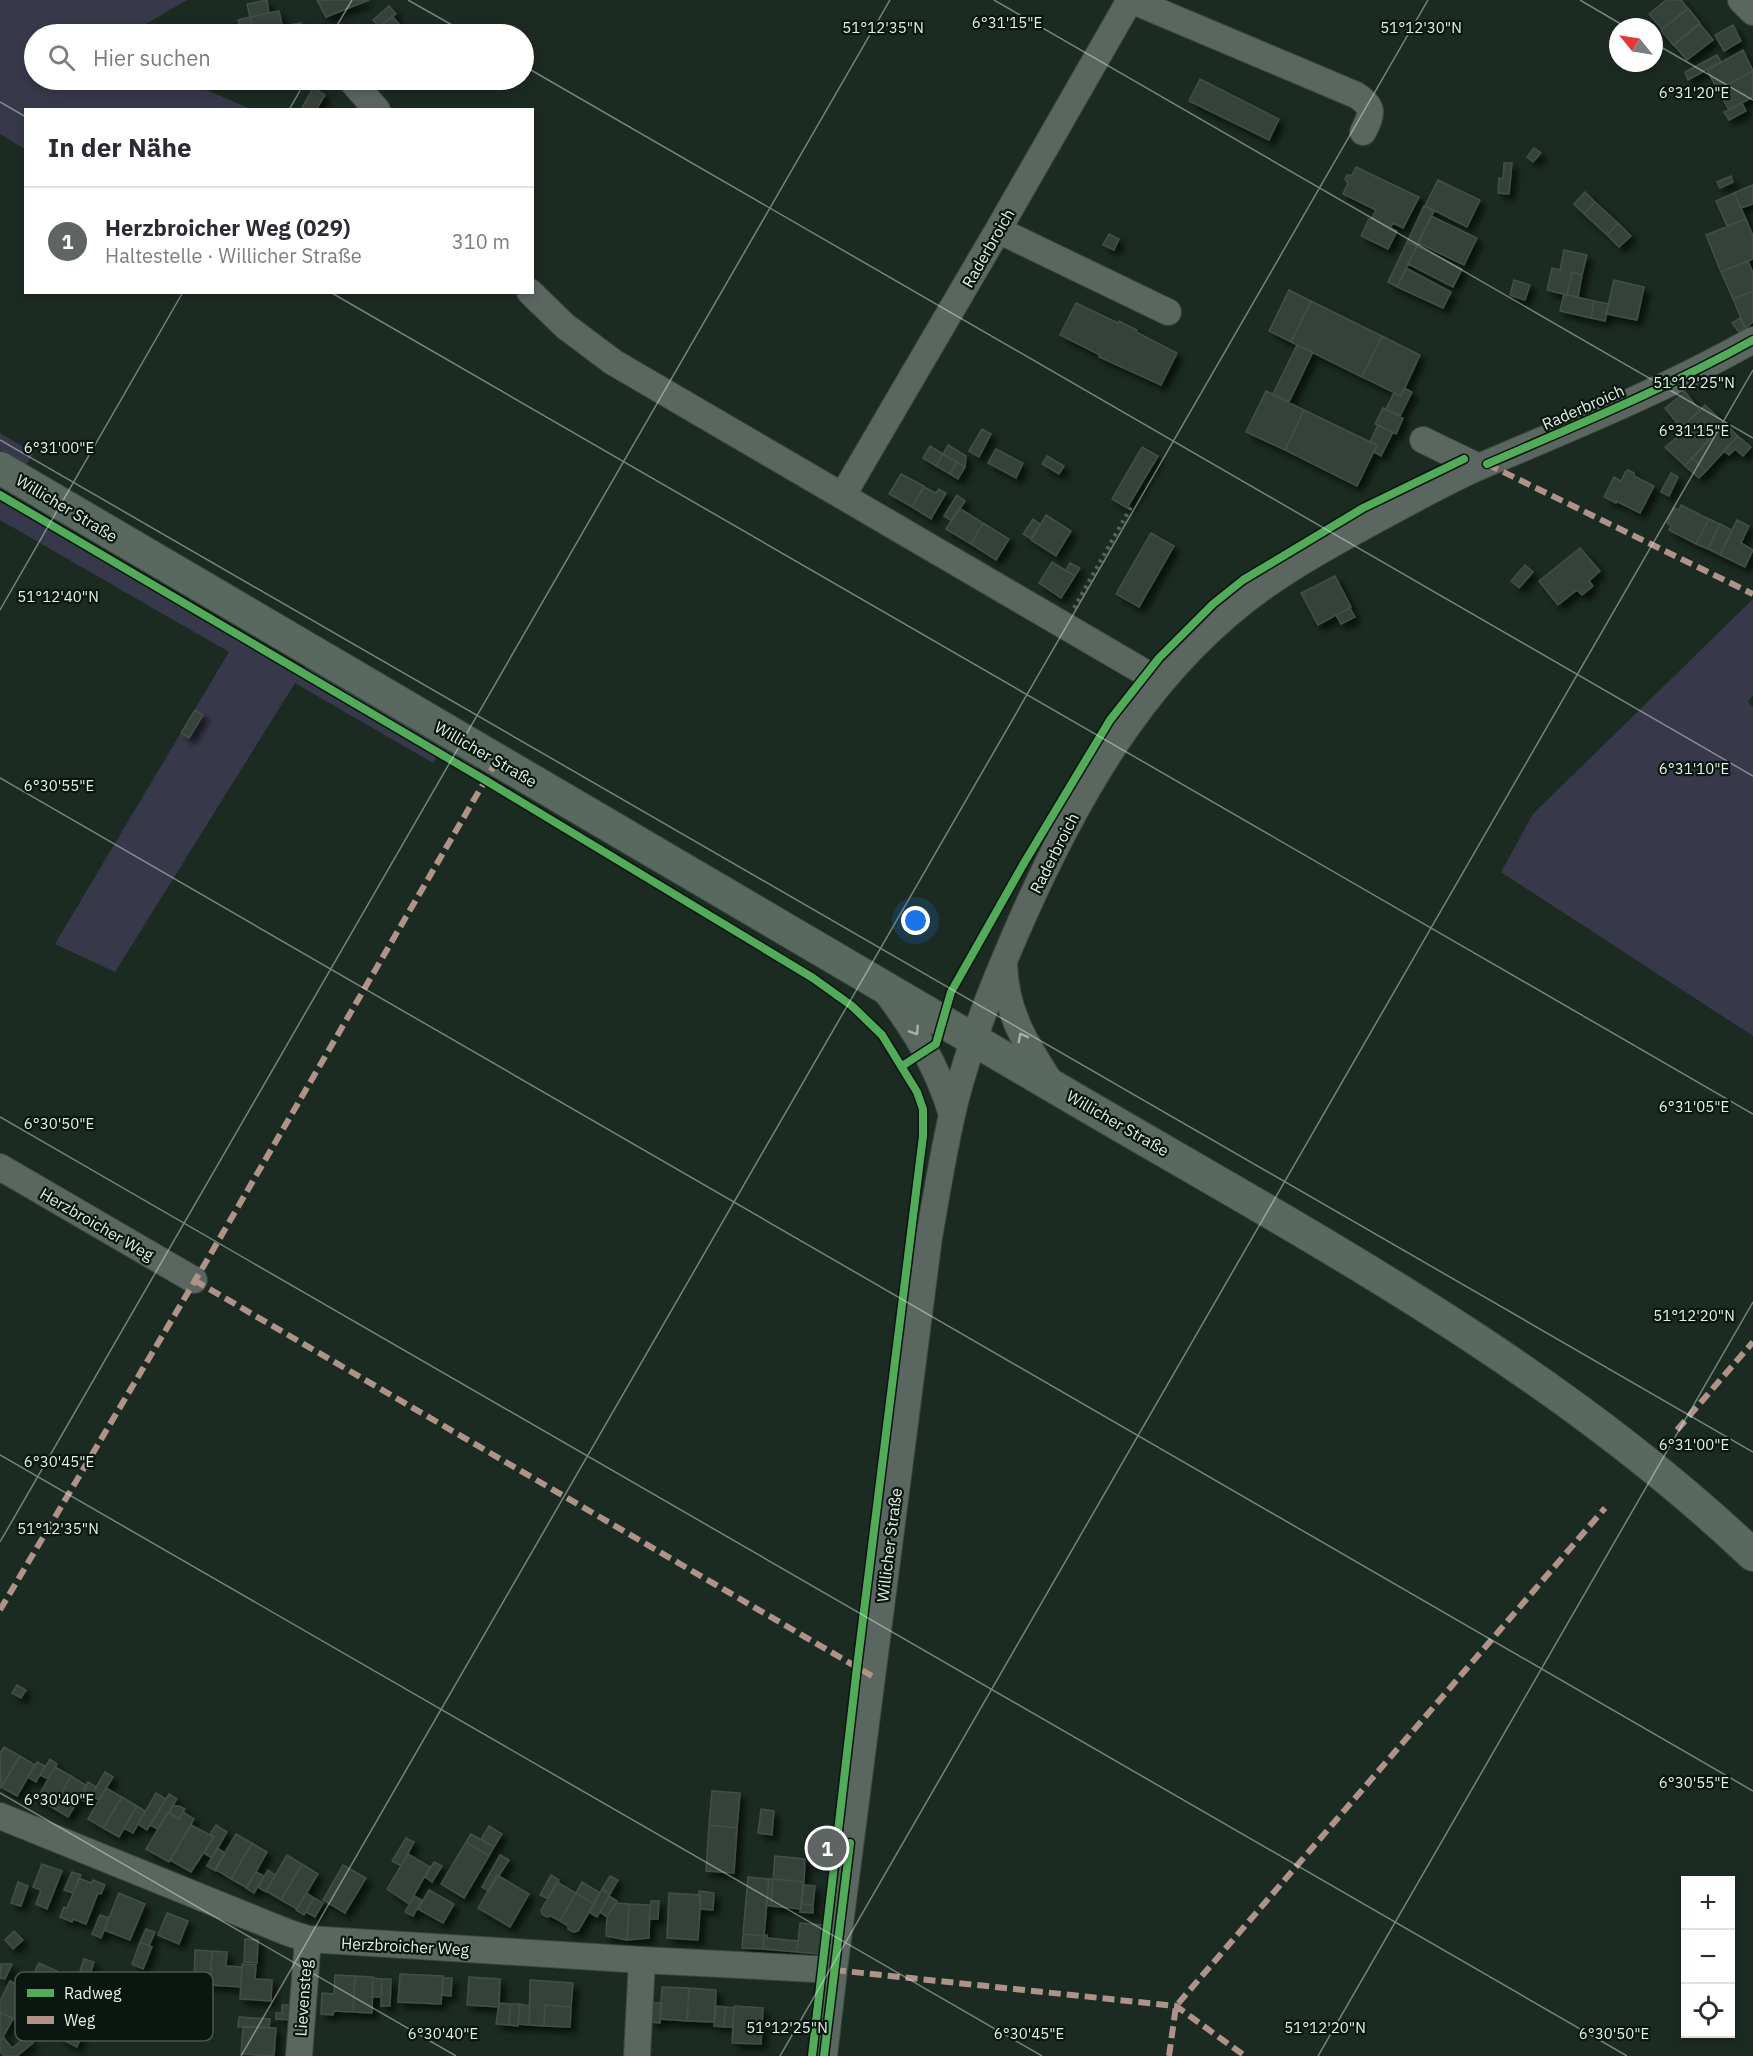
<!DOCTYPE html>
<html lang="de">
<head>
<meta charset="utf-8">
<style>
  :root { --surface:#fff; --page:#f2f2f3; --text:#2b2b33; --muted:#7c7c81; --line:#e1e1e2; --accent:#5e6564 }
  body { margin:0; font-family:"IBM Plex Sans",sans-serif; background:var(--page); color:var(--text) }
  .controls { position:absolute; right:18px; bottom:18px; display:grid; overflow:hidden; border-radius:0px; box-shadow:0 3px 9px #0003 }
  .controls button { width:54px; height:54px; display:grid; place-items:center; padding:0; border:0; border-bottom:2px solid var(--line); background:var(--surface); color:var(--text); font:30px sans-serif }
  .compass { position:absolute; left:1609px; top:18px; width:54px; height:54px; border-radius:50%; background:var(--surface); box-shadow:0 3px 9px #0003; rotate:300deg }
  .you { position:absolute; left:916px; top:921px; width:21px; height:21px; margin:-15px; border:4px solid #fff; border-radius:50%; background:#1a73e8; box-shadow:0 0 0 9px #1a73e833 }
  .badge { display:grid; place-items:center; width:39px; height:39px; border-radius:50%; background:var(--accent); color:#fff; font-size:20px; font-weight:700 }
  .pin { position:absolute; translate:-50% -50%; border:3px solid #fff; box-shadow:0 2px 6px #0006 }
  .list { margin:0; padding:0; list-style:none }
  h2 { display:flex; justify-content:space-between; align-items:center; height:78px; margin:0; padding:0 24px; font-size:26px }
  h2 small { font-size:20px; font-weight:400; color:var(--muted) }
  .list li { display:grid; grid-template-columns:39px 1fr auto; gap:18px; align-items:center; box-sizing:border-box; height:108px; padding:0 24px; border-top:2px solid var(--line) }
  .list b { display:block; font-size:22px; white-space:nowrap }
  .list p { margin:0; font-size:20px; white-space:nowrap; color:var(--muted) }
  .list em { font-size:20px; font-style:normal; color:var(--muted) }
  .icon { flex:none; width:33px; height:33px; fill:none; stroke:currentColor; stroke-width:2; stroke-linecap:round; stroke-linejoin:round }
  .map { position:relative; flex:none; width:1753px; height:2056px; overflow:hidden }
  .search { position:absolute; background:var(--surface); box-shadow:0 3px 9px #0003; left:24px; top:24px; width:510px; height:66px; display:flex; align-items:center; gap:15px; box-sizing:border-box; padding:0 21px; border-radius:33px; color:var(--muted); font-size:22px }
  .panel { position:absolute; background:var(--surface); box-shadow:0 3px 9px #0003; left:24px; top:108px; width:510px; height:186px; border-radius:0px }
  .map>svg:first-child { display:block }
  .green { fill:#37394b }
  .building { fill:#36433b; stroke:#424f47; stroke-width:1.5; filter:url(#shadow) }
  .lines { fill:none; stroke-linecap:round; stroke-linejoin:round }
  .minor-casing { stroke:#3b4740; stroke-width:28 }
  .major-casing { stroke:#3b4740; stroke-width:34 }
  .path { stroke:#57625b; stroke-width:4; stroke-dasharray:3 4.5; stroke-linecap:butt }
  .minor { stroke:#5c6660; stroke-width:26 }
  .major { stroke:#5a6960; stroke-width:32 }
  .quiet { stroke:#af9288; stroke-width:6; stroke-dasharray:12 6; stroke-linecap:butt }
  .cycleway-casing { stroke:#0a160f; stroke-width:11 }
  .cycleway { stroke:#51ab58; stroke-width:8 }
  .oneway { stroke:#a5b2aa }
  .ticks { fill:none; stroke:#e1f1e6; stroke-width:1.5; stroke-opacity:0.45 }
  .labels { text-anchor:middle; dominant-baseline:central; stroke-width:4.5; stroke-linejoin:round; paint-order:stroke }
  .street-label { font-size:16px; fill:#e1f1e6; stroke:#0a160f }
  .key { fill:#0a160f; stroke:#4a5850; stroke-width:1.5 }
  .key-label { font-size:16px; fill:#e1f1e6 }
  .ticks-label { font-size:15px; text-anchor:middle; fill:#e1f1e6; stroke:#0a160f; stroke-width:4.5; stroke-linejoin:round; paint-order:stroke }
</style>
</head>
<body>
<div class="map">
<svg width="1753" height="2056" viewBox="0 0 1753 2056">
  <defs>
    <filter id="shadow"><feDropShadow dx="5.5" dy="5.5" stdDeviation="3" flood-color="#0009"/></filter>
  </defs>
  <rect width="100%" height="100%" fill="#1b2b22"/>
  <path class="green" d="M0 0H187L132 32 131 34H34V80H183L251 109 26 110 25 149 0 134Z
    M0 433 34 453 25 466 0 450Z
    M0 501 437 756 433 763 295 683 115 972 55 944 229 652 0 520Z
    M1753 599V695L1748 702 1753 707V1036L1501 872 1533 814Z
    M306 663 475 763 478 772 304 669Z"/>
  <path class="building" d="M267 0 269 13 250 17 247 4Z
    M317 0H369L326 17Z
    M1666 0H1681L1688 9 1662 29 1649 14Z
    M389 6 396 14 379 27 373 20Z
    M1688 8 1700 23 1673 45 1661 30Z
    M279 11 284 34H254L250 17Z
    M392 16 400 25 397 28 402 34H371Z
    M250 17 254 34H242L238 20Z
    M301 23 303 34H284L282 26Z
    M1700 24 1713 40 1687 60 1674 45Z
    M1733 25 1741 41 1724 51 1715 35Z
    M1743 50 1753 71 1718 90 1707 70Z
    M1717 55 1721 62 1688 80 1685 72Z
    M1753 71V97L1729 110 1718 90Z
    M1200 79 1279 119 1269 140 1189 101Z
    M313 88 325 95 316 110H301Z
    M1742 103 1746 111 1729 120 1724 112Z
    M1534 148 1541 153 1533 162 1527 157Z
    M1504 163H1512L1509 194 1498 193 1499 178 1503 179Z
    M1356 167 1419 197 1403 228 1393 223 1390 228 1372 218 1376 210 1343 194 1348 183 1345 179 1347 175H1352Z
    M1731 176 1733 182 1720 188 1717 182Z
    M1438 180 1480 200 1467 227 1425 206Z
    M1753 185V204L1741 208 1734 193Z
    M1585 192 1595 202 1584 214 1574 204Z
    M1734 193 1746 219 1727 226 1716 201Z
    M1595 202 1618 223 1607 235 1584 214Z
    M1424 206 1434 211 1417 246 1407 242Z
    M1431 216 1477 238 1464 265 1418 243Z
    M1372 218 1397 231 1388 249 1361 236 1369 219Z
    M1746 219 1753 236V259L1721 272 1706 235Z
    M1618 223 1631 236 1619 247 1607 235Z
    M1109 234 1119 239 1114 250 1103 245Z
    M1407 242 1417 246 1397 287 1388 282Z
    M1417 246 1462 269 1453 287 1408 264Z
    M1564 250 1587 255 1582 275 1572 272 1567 295 1547 290 1552 268 1560 270Z
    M1748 261 1753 273V291L1733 299 1721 272Z
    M1406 268 1451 292 1443 308 1397 287Z
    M1572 272 1582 275 1578 297 1567 295Z
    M1514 280 1530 285 1525 300 1510 295Z
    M1614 280 1644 287 1637 320 1606 314Z
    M1289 290 1311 301 1291 342 1269 331Z
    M1753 291V322L1745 328 1733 299Z
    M1564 294 1594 301 1591 318 1560 311Z
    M1311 301 1382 336 1362 377 1291 342Z
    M1594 301 1609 304 1605 321 1591 318Z
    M1076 303 1118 323 1119 321 1137 330 1136 332 1177 353 1161 385 1099 357 1100 355 1060 335Z
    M1740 318 1745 328 1739 332 1732 323Z
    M1382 336 1420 355 1401 396 1362 377Z
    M1297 345 1313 352 1289 402 1273 394Z
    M1404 388 1412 392 1400 416 1386 409 1394 393 1401 396Z
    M1266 391 1304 410 1285 450 1246 432Z
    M1685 392 1700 411 1681 428 1665 408Z
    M1705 405 1724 423 1711 438 1700 427 1689 436 1682 427Z
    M1383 408 1403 418 1396 434 1375 424Z
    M1304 410 1377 445 1357 486 1285 450Z
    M1724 423 1738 436 1706 471 1692 458Z
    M1378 425 1393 432 1381 456 1374 452 1377 445 1370 442Z
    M1700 427 1711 438 1685 466 1665 447 1685 431 1689 436Z
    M982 429 991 434 979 457 969 451Z
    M1738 436 1751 447 1743 456 1735 449 1729 455 1724 451Z
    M948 445 966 456 965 467 943 454Z
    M930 446 943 454 936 466 923 458Z
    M1142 447 1158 456 1127 508 1112 499Z
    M996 449 1023 463 1016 478 988 463Z
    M943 454 957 462 950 474 936 466Z
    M1047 456 1064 466 1059 474 1042 464Z
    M1692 458 1706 471 1699 478 1685 466Z
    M957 462 965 467 958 479 950 474Z
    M1628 470 1634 473V476L1654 486 1640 513 1616 501V503L1604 497 1614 477 1621 481 1626 471Z
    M1671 473 1678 477 1669 496 1661 492Z
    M901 474 924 486 912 507 889 494Z
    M924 487 936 493 939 489 946 493 931 519 912 507Z
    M957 495 965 501 952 521 944 516Z
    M1681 505 1709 519 1696 544 1669 530 1671 526 1667 523 1674 508 1679 510Z
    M959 508 983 523 971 544 946 529Z
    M1046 515 1071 531 1056 556 1031 540Z
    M1033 519 1040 524 1031 539 1023 534Z
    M1709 519 1720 524 1708 549 1696 544Z
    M1737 520 1749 526 1741 543 1753 550 1745 567 1720 555Z
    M983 523 1009 539 996 560 971 544Z
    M1720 524 1732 530 1720 555 1708 549Z
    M1151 533 1174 546 1139 607 1116 594Z
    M1580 548 1600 571 1589 581 1593 586 1582 595 1577 590 1558 605 1539 581Z
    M1052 562 1075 576 1061 598 1039 583Z
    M1070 563 1080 568 1075 576 1066 570Z
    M1525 565 1533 572 1519 588 1511 581Z
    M1335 576 1351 607 1318 625 1301 593Z
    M1350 608 1355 617 1341 624 1336 615Z
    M195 710 203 715 189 738 181 733Z
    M17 1685 26 1690 21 1698 12 1693Z
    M4 1747 20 1756 1 1787 0 1753Z
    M20 1756 35 1765 17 1796 1 1787Z
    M50 1759 57 1764 48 1779 40 1775Z
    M37 1762 45 1766 36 1782 28 1777Z
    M55 1767 71 1776 53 1808 37 1799Z
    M105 1772 113 1777 99 1800 91 1796Z
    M71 1776 87 1786 68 1817 53 1808Z
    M88 1782 96 1787 87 1803 79 1798Z
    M106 1788 122 1797 103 1828 88 1819Z
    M712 1791 740 1793 737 1828 709 1825Z
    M156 1793 166 1799 147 1830 138 1824Z
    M169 1794 177 1799 158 1829 150 1825Z
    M122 1797 137 1806 119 1837 103 1828Z
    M137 1806 145 1811 133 1833 124 1828Z
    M173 1806H179L185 1809 179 1819 169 1813Z
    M761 1809 774 1811 772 1835 758 1833Z
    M168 1812 179 1819 183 1812 194 1819 169 1862 146 1849Z
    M191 1825 214 1837 191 1872 170 1860Z
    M216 1825 227 1832 212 1858 204 1853 214 1837 210 1834Z
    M709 1825 737 1828 734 1873 706 1871Z
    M489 1826 502 1834 494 1847 481 1839Z
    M236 1834 252 1843 231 1879 215 1869Z
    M471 1834 494 1847 489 1856 466 1842Z
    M406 1838 414 1842 401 1866 392 1861Z
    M466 1842 489 1856 464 1898 441 1884Z
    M252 1843 267 1852 247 1888 231 1879Z
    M217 1848 225 1853 216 1871 207 1866Z
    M408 1854 430 1867 409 1904 387 1889Z
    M287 1855 302 1864 281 1900 266 1891Z
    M500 1855 509 1860 489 1891 482 1887Z
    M775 1856 805 1859 804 1882 773 1879Z
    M434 1862 442 1866 432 1882 425 1877Z
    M42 1864 62 1871 47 1909 36 1904 41 1890 33 1887Z
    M302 1864 318 1874 297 1909 281 1900Z
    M343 1865 366 1878 345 1913 323 1900Z
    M268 1870 275 1875 266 1892 258 1887Z
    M72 1872 81 1875 73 1893 64 1890Z
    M256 1872 264 1876 254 1893 246 1888Z
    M497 1875 529 1894 510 1927 478 1908Z
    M551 1875 559 1880 548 1899 540 1895Z
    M610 1876 618 1880 610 1894 602 1889Z
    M748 1877 769 1879 764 1936 743 1934Z
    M79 1878 91 1883 93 1880 105 1885 101 1894 98 1893 86 1924 73 1919 72 1922 60 1917 64 1907 67 1908Z
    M769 1879H773L771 1906 766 1905Z
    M773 1879 804 1882 801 1909 771 1906Z
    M18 1882 28 1886 21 1906 11 1903Z
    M557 1882 576 1893 560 1921 551 1916 547 1917 542 1914 541 1910Z
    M582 1882 600 1893 602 1889 594 1904 576 1893Z
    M803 1885 815 1886 813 1905 801 1904Z
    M602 1889 610 1894 597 1917 589 1912Z
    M429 1890 454 1904 443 1923 418 1909Z
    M699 1891 714 1893 713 1910 700 1909Z
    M119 1893 145 1904 130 1940 104 1930Z
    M306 1893 314 1898 304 1915 296 1910Z
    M576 1893 594 1904 578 1931 573 1932 568 1929V1926L560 1921Z
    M669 1893 701 1895 698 1940 667 1938Z
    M414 1896 422 1900 413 1916 405 1912Z
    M609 1896 617 1901 607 1917 600 1912Z
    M314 1898 323 1903 315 1917 306 1912Z
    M651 1901H659L658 1919H649Z
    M616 1903 629 1904 627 1940 606 1936 607 1917Z
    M629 1904 650 1905 649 1938 627 1940Z
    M801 1904 813 1905V1913L800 1912Z
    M167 1913 188 1921 179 1944 158 1935Z
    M100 1915 109 1918 101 1938 92 1934Z
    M800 1923 822 1925 820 1954 797 1952Z
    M146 1929 155 1932 149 1946 140 1942Z
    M14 1931 23 1940 13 1949 5 1940Z
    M743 1934 764 1936 763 1949 742 1948Z
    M767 1935V1938L798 1941 797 1952 763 1949 764 1935Z
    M245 1939 258 1940 257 1963 244 1962Z
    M140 1942 152 1947 143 1969 132 1964Z
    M195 1950 212 1951 210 1985 194 1984Z
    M212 1951 227 1952 226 1966 242 1967 241 1987 210 1985Z
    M84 1959 94 1962 90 1974 80 1971Z
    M39 1963 57 1971 46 1994 28 1985Z
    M1 1964H12L5 1979 0 1978Z
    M242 1964 256 1965 255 1979 272 1980 271 2001 240 1999Z
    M400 1974 443 1976 441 2004 398 2002Z
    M335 1975 355 1976 353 2012 334 2011 333 2015 321 2014 322 1993 334 1994Z
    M355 1976 373 1977 372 2013 353 2012Z
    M469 1977 500 1979 499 2007 467 2005Z
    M373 1978 382 1979 381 1997H372Z
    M443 1978H452L451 1996 442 1995Z
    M382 1979H391L390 2006H381Z
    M530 1980 573 1983 571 2007 545 2005 544 2026 529 2025Z
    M10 1981 27 1990 13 2019 0 2012V2001Z
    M662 1987 689 1988 687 2021 660 2019Z
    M689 1988 716 1990 715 2022 687 2021Z
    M27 1990 35 1994 21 2023 13 2019Z
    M499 2003 510 2004 509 2025 496 2024Z
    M652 2003H662L660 2023 651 2022Z
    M510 2004H520L518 2026 509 2025Z
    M520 2004 530 2006 529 2025 518 2024Z
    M282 2005H291V2020L276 2019V2013H282Z
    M545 2005 571 2007 570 2027 544 2026Z
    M715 2006 725 2007 724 2027 714 2026Z
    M734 2006 763 2008 761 2044 732 2043Z
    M725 2007 734 2008 733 2027H724Z
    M0 2012 13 2019 0 2042Z
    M239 2017 270 2019 269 2028 238 2027Z
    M66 2025 75 2029 73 2033 81 2037 77 2047 59 2038Z
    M243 2026 276 2028 274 2056 241 2054Z
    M27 2036 33 2043 17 2056H4L0 2051V2042L3 2037 12 2048Z"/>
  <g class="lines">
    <defs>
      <path id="minor" d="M1131 0 1356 95C1375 107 1372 114 1363 132
        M1741 0 1753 12
        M351 80 377 110
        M998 230 1168 312
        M530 292 565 326 613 362 1161 682
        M1423 440 1479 467
        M843 495 998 230 1130 0
        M1004 963C1005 1013 1027 1046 1053 1086
        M884 989C915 1030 937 1065 952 1115
        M0 1167 194 1280
        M0 1816 289 1933 308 1939 642 1960 834 1970
        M299 2056 308 1939
        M637 2056 642 1960
        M824 2056 834 1970 929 1237C937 1192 944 1147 955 1102 971 1039 996 978 1022 919 1081 786 1156 656 1281 575 1319 550 1359 529 1400 507 1426 493 1453 478 1481 466 1573 427 1666 389 1753 340"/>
      <path id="major" d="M0 468C351 677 705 880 1056 1088 1297 1230 1549 1361 1753 1555"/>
    </defs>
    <use href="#minor" class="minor-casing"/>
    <use href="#major" class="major-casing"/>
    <path class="path" d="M1074 608 1131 507"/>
    <use href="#minor" class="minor"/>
    <use href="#major" class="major"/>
    <path class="quiet" d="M1487 464 1753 594
      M194 1280 872 1676
      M1677 1430 1753 1342
      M0 1610 206 1262 497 760
      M834 1970 1176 2006 1245 2056
      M1169 2056 1176 2006 1605 1508"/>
    <defs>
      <path id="cycleway" d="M1487 464C1577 425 1667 388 1753 340
        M0 495 485 780 813 978 852 1006 882 1035 917 1092 923 1109V1136L857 1667 812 2056
        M902 1066 936 1044 951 992 1024 863 1110 720 1159 658 1213 604 1243 580 1363 508 1464 459
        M824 2056 850 1843"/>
    </defs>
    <use href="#cycleway" class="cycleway-casing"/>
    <use href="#cycleway" class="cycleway"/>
  </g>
  <defs><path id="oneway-chevron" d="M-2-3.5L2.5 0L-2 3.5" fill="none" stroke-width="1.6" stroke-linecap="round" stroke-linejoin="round" transform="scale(1.5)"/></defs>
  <g class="oneway">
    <use href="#oneway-chevron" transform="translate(915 1031) rotate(57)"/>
    <use href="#oneway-chevron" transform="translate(1022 1037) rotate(-118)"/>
  </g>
  <path class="ticks" d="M408 0 468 34M994 0 1753 438M1580 0 1626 27M332 34 352 0M1654 43 1753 100M524 66 1753 776M0 102 26 117M289 110 306 80M330 292 1753 1114M0 440 1753 1452M0 610 183 292M0 778 1753 1791M0 1117 1627 2056M0 1455 1042 2056M0 1542 890 0M0 1793 456 2056M241 2056 1428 0M780 2056 1753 370M1318 2056 1753 1302"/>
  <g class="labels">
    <g class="street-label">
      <text transform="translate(988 248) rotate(-60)">Raderbroich</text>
      <text transform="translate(1583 407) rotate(-24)">Raderbroich</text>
      <text transform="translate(67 508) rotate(31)">Willicher Straße</text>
      <text transform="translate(486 754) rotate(30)">Willicher Straße</text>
      <text transform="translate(1054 853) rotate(-63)">Raderbroich</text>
      <text transform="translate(1118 1123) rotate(30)">Willicher Straße</text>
      <text transform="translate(97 1224) rotate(30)">Herzbroicher Weg</text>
      <text transform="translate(889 1545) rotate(-83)">Willicher Straße</text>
      <text transform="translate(405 1946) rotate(3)">Herzbroicher Weg</text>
      <text transform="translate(303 1998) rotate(-86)">Lievensteg</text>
    </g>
  </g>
  <rect x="15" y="1972" width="198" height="69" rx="9" class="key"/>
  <rect x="27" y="1989" width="27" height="8" fill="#51ab58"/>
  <rect x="27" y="2016" width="27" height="8" fill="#af9288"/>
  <g class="key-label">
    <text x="64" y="1999">Radweg</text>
    <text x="64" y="2026">Weg</text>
  </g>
  <g class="ticks-label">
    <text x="1007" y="28">6°31'15"E</text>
    <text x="883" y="33">51°12'35"N</text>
    <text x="1421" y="33">51°12'30"N</text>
    <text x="1694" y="98">6°31'20"E</text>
    <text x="1694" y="388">51°12'25"N</text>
    <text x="1694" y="436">6°31'15"E</text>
    <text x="59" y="453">6°31'00"E</text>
    <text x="58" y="602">51°12'40"N</text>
    <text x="1694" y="774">6°31'10"E</text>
    <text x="59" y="791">6°30'55"E</text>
    <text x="1694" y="1112">6°31'05"E</text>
    <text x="59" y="1129">6°30'50"E</text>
    <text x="1694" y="1321">51°12'20"N</text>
    <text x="1694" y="1450">6°31'00"E</text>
    <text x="59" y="1467">6°30'45"E</text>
    <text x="58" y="1534">51°12'35"N</text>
    <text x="1694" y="1788">6°30'55"E</text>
    <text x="59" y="1805">6°30'40"E</text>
    <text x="787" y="2033">51°12'25"N</text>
    <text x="1325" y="2033">51°12'20"N</text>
    <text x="443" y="2039">6°30'40"E</text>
    <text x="1029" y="2039">6°30'45"E</text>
    <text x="1614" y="2039">6°30'50"E</text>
  </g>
</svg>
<div class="controls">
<button>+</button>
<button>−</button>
<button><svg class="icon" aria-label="locate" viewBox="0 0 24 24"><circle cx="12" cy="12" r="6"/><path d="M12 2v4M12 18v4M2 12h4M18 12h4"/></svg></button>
</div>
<svg class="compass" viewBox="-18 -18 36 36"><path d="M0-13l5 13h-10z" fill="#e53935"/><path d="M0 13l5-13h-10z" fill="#7c7c81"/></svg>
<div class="you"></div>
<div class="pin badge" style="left:827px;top:1848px">1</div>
<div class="search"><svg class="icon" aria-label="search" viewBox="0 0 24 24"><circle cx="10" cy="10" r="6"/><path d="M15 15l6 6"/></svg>Hier suchen</div>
<section class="panel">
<h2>In der Nähe<small></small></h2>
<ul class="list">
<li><span class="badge">1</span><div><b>Herzbroicher Weg (029)</b><p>Haltestelle · Willicher Straße</p></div><em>310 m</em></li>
</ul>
</section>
</div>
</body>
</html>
